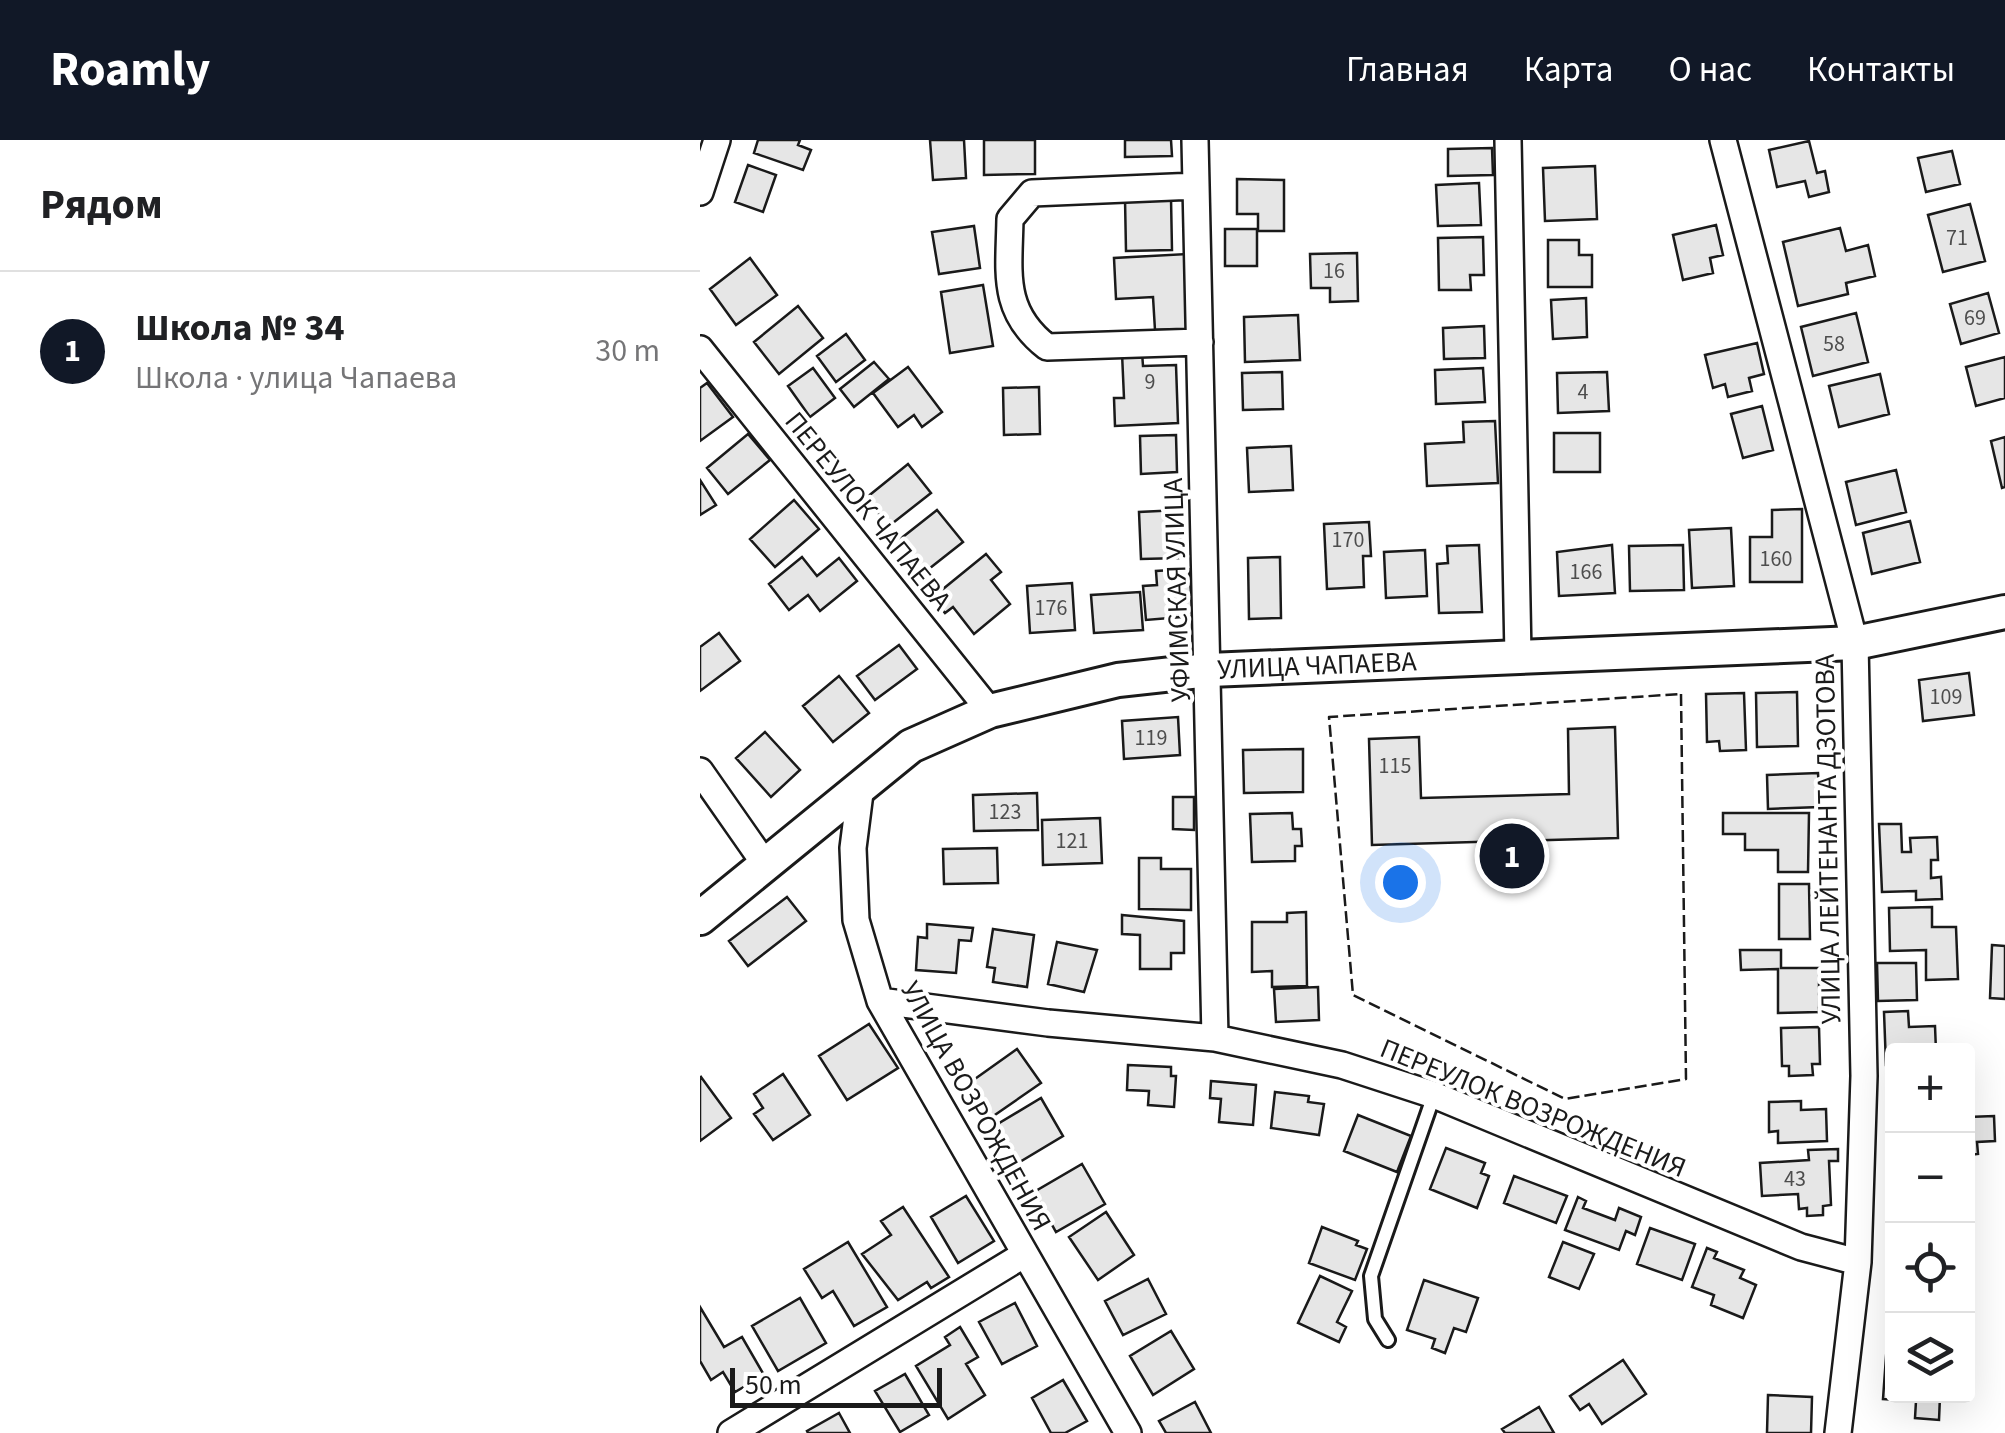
<!DOCTYPE html>
<html lang="ru">
<head>
<meta charset="utf-8">
<style>
  :root { --surface:#fff; --page:#f2f2f2; --text:#202124; --muted:#757577; --line:#e0e0e0; --accent:#111827 }
  body { margin:0; font-family:"Source Sans 3",sans-serif; background:var(--page); color:var(--text) }
  .controls { position:absolute; right:30px; bottom:30px; display:grid; overflow:hidden; border-radius:10px; box-shadow:0 10px 40px #0002 }
  .controls button { width:90px; height:90px; display:grid; place-items:center; padding:0; border:0; border-bottom:2px solid var(--line); background:var(--surface); color:var(--text); font:50px sans-serif }
  .scale { position:absolute; left:30px; bottom:25px; width:212px; box-sizing:border-box; padding-left:10px; border:5px solid #1a1a1a; border-top:0; font-size:28px; line-height:35px; white-space:nowrap; color:#1a1a1a; -webkit-text-stroke:8px #fff; paint-order:stroke }
  .you { position:absolute; left:700px; top:742px; width:35px; height:35px; margin:-25px; border:8px solid #fff; border-radius:50%; background:#1a73e8; box-shadow:0 0 0 15px #1a73e833 }
  .badge { display:grid; place-items:center; width:65px; height:65px; border-radius:50%; background:var(--accent); color:#fff; font-size:32px; font-weight:700 }
  .pin { position:absolute; translate:-50% -50%; border:5px solid #fff; box-shadow:0 2px 10px #0006 }
  .list { margin:0; padding:0; list-style:none }
  h2 { display:flex; justify-content:space-between; align-items:center; height:130px; margin:0; padding:0 40px; font-size:42px }
  h2 small { font-size:32px; font-weight:400; color:var(--muted) }
  .list li { display:grid; grid-template-columns:65px 1fr auto; gap:30px; align-items:center; box-sizing:border-box; height:160px; padding:0 40px; border-top:2px solid var(--line) }
  .list b { display:block; font-size:38px; white-space:nowrap }
  .list p { margin:0; font-size:32px; white-space:nowrap; color:var(--muted) }
  .list em { font-size:32px; font-style:normal; color:var(--muted) }
  .icon { flex:none; width:55px; height:55px; fill:none; stroke:currentColor; stroke-width:2; stroke-linecap:round; stroke-linejoin:round }
  .map { position:relative; flex:none; width:1305px; height:1293px; overflow:hidden }
  header { display:flex; align-items:center; gap:60px; box-sizing:border-box; height:140px; padding:0 50px; background:var(--accent); color:#fff }
  header strong { font-size:48px }
  nav { display:flex; gap:55px; margin-inline-start:auto; font-size:35px }
  main { display:flex }
  aside { flex:1; background:var(--surface) }
  .map>svg:first-child { display:block }
  .building { fill:#e6e6e6; stroke:#1a1a1a; stroke-width:2.5 }
  .lines { fill:none; stroke-linecap:round; stroke-linejoin:round }
  .service-casing { stroke:#1a1a1a; stroke-width:18 }
  .minor-casing { stroke:#1a1a1a; stroke-width:30 }
  .tertiary-casing { stroke:#1a1a1a; stroke-width:38 }
  .service { stroke:#fff; stroke-width:12 }
  .minor { stroke:#fff; stroke-width:25 }
  .tertiary { stroke:#fff; stroke-width:32 }
  .fence { stroke:#1a1a1a; stroke-width:2.5; stroke-dasharray:12 5; stroke-linecap:butt }
  .labels { text-anchor:middle; dominant-baseline:central; stroke-width:8; stroke-linejoin:round; paint-order:stroke }
  .number-label { font-size:22px; fill:#4d4d4d }
  .street-label { font-size:28px; fill:#1a1a1a; stroke:#fff }
</style>
</head>
<body>
<header>
<strong>Roamly</strong>
<nav><a>Главная</a><a>Карта</a><a>О нас</a><a>Контакты</a></nav>
</header>
<main>
<aside>
<h2>Рядом<small></small></h2>
<ul class="list">
<li><span class="badge">1</span><div><b>Школа № 34</b><p>Школа · улица Чапаева</p></div><em>30 m</em></li>
</ul>
</aside>
<div class="map">
<svg width="1305" height="1293" viewBox="0 0 1305 1293">
  <rect width="100%" height="100%" fill="#fff"/>
  <path class="building" d="M58 0H100L98 5 111 10 103 30 54 13Z
    M230 0H264L266 38 233 40Z
    M284 0H335V34L284 35Z
    M425 0H471L472 16 425 17Z
    M1109 1 1117 33 1125 31 1129 52 1109 57 1105 41 1077 47 1069 10Z
    M792 8 793 35 748 36V9Z
    M1252 11 1260 44 1226 52 1218 18Z
    M48 25 76 35 63 72 35 62Z
    M895 26 897 79 845 81 843 28Z
    M537 39 584 40V91H558V74H537Z
    M779 43 781 85 738 86 736 45Z
    M471 58 472 110 426 111 425 59Z
    M1270 64 1285 121 1243 132 1228 75Z
    M1016 85 1023 115 1010 118 1013 133 983 140 973 95Z
    M274 86 280 128 239 134 232 92Z
    M1140 88 1146 111 1168 105 1175 136 1146 143 1148 154 1098 166 1083 102Z
    M525 89H557V126H525Z
    M783 97 784 135H770L771 150H739L738 98Z
    M848 100H879V115H892V147H848Z
    M657 113 658 161 630 162V148H611L610 114Z
    M487 114 491 189 455 190 453 157 416 159 414 118Z
    M50 118 77 155 36 185 10 149Z
    M283 145 293 206 250 213 241 152Z
    M1288 153 1299 193 1261 204 1250 164Z
    M886 158 887 197 853 199 851 160Z
    M98 166 123 198 79 234 54 202Z
    M1156 173 1168 222 1113 236 1101 187Z
    M598 175 600 220 545 222 544 177Z
    M784 186 785 218 744 219 743 188Z
    M146 194 165 220 136 242 117 216Z
    M1057 203 1064 234 1049 238 1052 251 1028 257 1025 244 1013 248 1005 215Z
    M442 212 443 226 476 225 478 283 415 286 414 258H424L422 213Z
    M1305 217V258L1276 266 1266 227Z
    M174 222 189 239 154 267 140 249Z
    M208 227 242 272 222 287 214 275 198 287 173 253Z
    M113 228 135 258 110 277 88 246Z
    M783 228 785 262 736 264 735 230Z
    M582 232 583 269 543 270 542 233Z
    M907 232 909 271 858 273 857 233Z
    M1180 234 1189 274 1139 287 1129 246Z
    M7 243 33 277 0 301V248Z
    M339 247 340 294 304 295 303 248Z
    M1062 266 1073 310 1043 318 1031 274Z
    M795 281 798 343 727 346 725 304 764 302 763 282Z
    M854 293H900V332H854Z
    M48 294 70 320 28 354 7 328Z
    M476 295 477 332 441 334 440 296Z
    M1305 297V347L1302 348 1291 301Z
    M591 306 593 350 549 352 547 308Z
    M208 324 231 353 189 386 166 358Z
    M1196 330 1206 372 1156 385 1146 342Z
    M0 340 16 365 0 375Z
    M94 360 119 389 75 427 50 399Z
    M1102 369V442H1050V397H1072V370Z
    M237 370 263 402 225 432 199 400Z
    M479 370 481 418 441 419 439 372Z
    M1210 381 1220 422 1172 434 1163 393Z
    M669 382 671 416H663L664 447 627 449 624 384Z
    M1031 388 1034 446 992 448 989 390Z
    M779 405 782 472 739 473 737 424 748 423 747 406Z
    M912 405 915 453 859 456 857 412Z
    M983 405 984 450 930 451 929 406Z
    M725 410 727 456 686 458 684 412Z
    M286 414 301 432 291 440 310 464 274 494 253 467 245 473 232 458Z
    M102 417 117 436 139 418 157 441 120 471 108 455 89 470 69 444Z
    M580 417 581 478 549 479 548 418Z
    M489 429 493 476 446 480 443 446 457 445 456 431Z
    M372 443 375 490 330 493 327 446Z
    M440 452 443 490 394 493 391 455Z
    M19 493 40 521 0 551V507Z
    M199 505 217 529 175 560 157 536Z
    M1269 533 1274 575 1223 581 1219 540Z
    M139 536 169 573 133 602 103 566Z
    M1097 552 1098 606 1057 607 1056 553Z
    M1044 553 1046 610 1020 611 1019 601 1007 602 1006 554Z
    M478 577 480 615 424 619 422 581Z
    M915 587 918 698 672 705 669 599 719 597 721 658 869 654 868 589Z
    M65 592 100 630 71 657 36 618Z
    M603 609V652L544 653 543 610Z
    M1118 633 1120 667 1068 669 1067 635Z
    M337 653 338 690 274 691 273 655Z
    M473 657H494V690L473 689Z
    M592 673 593 689H601L602 706H595V721L552 722 550 674Z
    M1023 673H1109L1108 732H1078V710H1045V694H1023Z
    M400 678 402 723 343 725 342 680Z
    M1179 684H1201L1202 712H1211L1210 698 1237 697 1238 720H1231V738L1241 737 1242 759 1216 760V751L1182 752Z
    M297 708 298 743 244 744 243 709Z
    M439 718H461V729H491V770L439 769Z
    M1079 744H1109L1110 799H1079Z
    M87 757 106 781 48 826 29 801Z
    M1232 767V787H1256L1258 839 1226 840V810L1190 811 1189 768Z
    M606 772 607 846 572 847V831L552 832V782H587V773Z
    M422 775 484 781V813H471V829H440V795L422 794Z
    M227 784 273 788 271 801 259 800 256 833 216 830 218 797 227 798Z
    M293 789 334 795 327 847 293 842 295 828 287 827Z
    M357 802 397 810 384 852 348 844Z
    M1292 805 1305 806V859L1290 858Z
    M1040 810H1081V828H1119V872L1078 873V829L1041 830Z
    M1177 823H1216L1217 860 1178 861Z
    M618 847 619 880 576 882 574 849Z
    M1208 871 1209 887 1235 886 1236 911H1192V925H1186L1184 872Z
    M169 884 198 928 147 960 119 916Z
    M1119 887 1120 924H1112L1113 935 1089 936V926H1082L1081 888Z
    M317 909 341 943 289 979 265 946Z
    M428 925 471 927V936H476L474 967 448 965 449 951 427 950Z
    M83 934 110 975 73 1000 54 974 63 968 54 954Z
    M1 937 31 978 0 1001V938Z
    M511 941 556 945 553 985 519 982 521 959 510 958Z
    M575 952 609 956 608 962 624 964 619 995 571 988Z
    M341 958 363 996 318 1023 296 985Z
    M1101 961V970L1126 969 1127 1001 1078 1003V991L1069 992V962Z
    M658 975 711 996 697 1032 644 1011Z
    M1294 976 1295 1001 1277 1002 1278 1014 1268 1015V977Z
    M746 1008 785 1023 781 1033 789 1036 777 1068 730 1049Z
    M1138 1009V1021H1129L1131 1065 1123 1066V1075L1107 1076V1068L1099 1069 1098 1054 1062 1056 1060 1023 1109 1020 1108 1010Z
    M382 1024 405 1064 356 1092 334 1052Z
    M814 1036 867 1056 856 1083 804 1063Z
    M266 1056 294 1101 258 1123 231 1077Z
    M878 1057 886 1061 883 1068 915 1080 919 1068 941 1077 935 1095 926 1091 919 1110 865 1090Z
    M203 1067 249 1137 231 1148 227 1142 198 1160 162 1114 191 1095 181 1081Z
    M406 1072 434 1115 398 1140 369 1097Z
    M622 1087 658 1101 656 1105 667 1109 655 1140 609 1123Z
    M950 1088 995 1104 982 1140 937 1124Z
    M148 1102 187 1167 154 1186 133 1151 122 1158 104 1129Z
    M863 1102 894 1114 879 1149 849 1137Z
    M1007 1108 1017 1112 1014 1118 1044 1130 1040 1138 1056 1145 1043 1178 1011 1165 1014 1155 992 1147Z
    M620 1136 652 1151 637 1182 646 1187 639 1202 598 1183Z
    M448 1139 466 1174 423 1195 405 1161Z
    M724 1140 778 1158 766 1192 754 1188 745 1213 732 1208 735 1199 707 1190Z
    M100 1158 126 1203 78 1231 52 1186Z
    M315 1163 337 1206 302 1224 279 1182Z
    M0 1167 24 1207 42 1197 64 1235 35 1252 23 1232 11 1240 0 1221Z
    M260 1187 278 1217 266 1224 285 1255 248 1279 216 1226 250 1205 245 1197Z
    M471 1191 494 1229 453 1255 430 1216Z
    M1187 1203H1192V1256H1240L1239 1280 1215 1278 1216 1261 1183 1259Z
    M923 1220 946 1254 902 1284 889 1264 880 1270 870 1256Z
    M205 1234 229 1275 200 1292 175 1251Z
    M363 1240 387 1281 365 1293H351L332 1258Z
    M1068 1255 1112 1257 1111 1293H1067Z
    M495 1262 511 1293H466L459 1281Z
    M839 1267 854 1293H805L802 1289Z
    M139 1273 150 1293H108L107 1291Z"/>
  <g class="lines">
    <defs>
      <path id="service" d="M688 1200 675 1179 671 1136 734 955"/>
      <path id="minor" d="M495 0 515 898
        M808 0 818 516
        M1023 0 1155 503 1164 936 1158 1122 1138 1293
        M496 46 332 53 310 79C309 133 301 171 347 207L500 202
        M0 52 17 0
        M0 209 290 571
        M0 631 65 724
        M161 645 153 708 156 780 180 861 428 1293
        M180 861 348 883 515 898 642 925 734 955 1101 1107 1158 1122
        M31 1293 325 1114"/>
      <g id="tertiary">
        <path id="s1" d="M0 778 211 606 290 571 418 540 509 530 1155 503 1305 472"/>
      </g>
    </defs>
    <use href="#service" class="service-casing"/>
    <use href="#minor" class="minor-casing"/>
    <use href="#tertiary" class="tertiary-casing"/>
    <use href="#service" class="service"/>
    <use href="#minor" class="minor"/>
    <use href="#tertiary" class="tertiary"/>
    <path class="fence" d="M981 554 986 939 865 959 653 855 629 577Z"/>
  </g>
  <g class="labels">
    <g class="number-label">
      <text x="1257" y="98">71</text>
      <text x="634" y="131">16</text>
      <text x="1275" y="178">69</text>
      <text x="1134" y="204">58</text>
      <text x="450" y="242">9</text>
      <text x="883" y="252">4</text>
      <text x="648" y="400">170</text>
      <text x="1076" y="419">160</text>
      <text x="886" y="432">166</text>
      <text x="351" y="468">176</text>
      <text x="1246" y="557">109</text>
      <text x="451" y="598">119</text>
      <text x="695" y="626">115</text>
      <text x="305" y="672">123</text>
      <text x="372" y="701">121</text>
      <text x="1095" y="1039">43</text>
    </g>
    <g class="street-label">
      <text transform="translate(168 371) rotate(51)">ПЕРЕУЛОК ЧАПАЕВА</text>
      <text transform="translate(477 450) rotate(-92)">УФИМСКАЯ УЛИЦА</text>
      <text stroke="none"><textPath href="#s1" startOffset="690">УЛИЦА ЧАПАЕВА</textPath></text>
      <text transform="translate(1128 699) rotate(-91)">УЛИЦА ЛЕЙТЕНАНТА ДЗОТОВА</text>
      <text transform="translate(276 966) rotate(61)">УЛИЦА ВОЗРОЖДЕНИЯ</text>
      <text transform="translate(833 968) rotate(22)">ПЕРЕУЛОК ВОЗРОЖДЕНИЯ</text>
    </g>
  </g>
</svg>
<div class="controls">
<button>+</button>
<button>−</button>
<button><svg class="icon" aria-label="locate" viewBox="0 0 24 24"><circle cx="12" cy="12" r="6"/><path d="M12 2v4M12 18v4M2 12h4M18 12h4"/></svg></button>
<button><svg class="icon" aria-label="layers" viewBox="0 0 24 24"><path d="M12 4l9 5-9 5-9-5zM3 14l9 5 9-5"/></svg></button>
</div>
<div class="scale">50 m</div>
<div class="you"></div>
<div class="pin badge" style="left:812px;top:716px">1</div>
</div>
</main>
</body>
</html>
